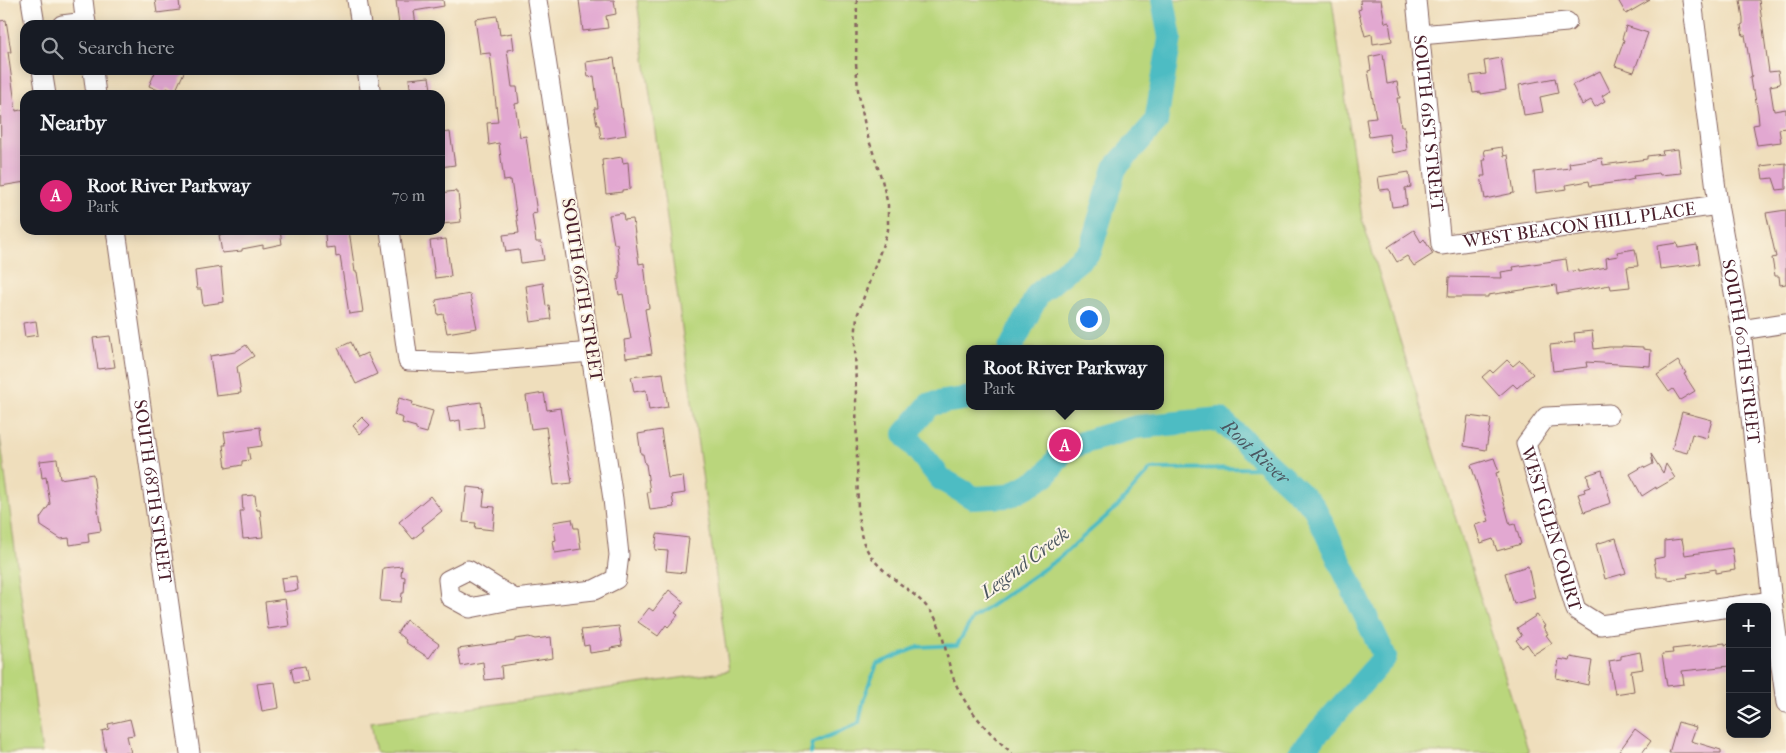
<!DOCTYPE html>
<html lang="en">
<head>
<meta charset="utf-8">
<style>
  :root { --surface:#171b24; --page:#242831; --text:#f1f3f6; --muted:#9ea1a6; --line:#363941; --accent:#db2777 }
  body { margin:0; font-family:"IM FELL French Canon",serif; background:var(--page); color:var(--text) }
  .controls { position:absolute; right:15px; bottom:15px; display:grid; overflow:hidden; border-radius:10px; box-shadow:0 2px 12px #0003 }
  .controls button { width:45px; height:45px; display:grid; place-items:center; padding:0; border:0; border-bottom:1px solid var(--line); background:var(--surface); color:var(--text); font:25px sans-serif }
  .you { position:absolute; left:1088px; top:318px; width:18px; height:18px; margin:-12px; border:4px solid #fff; border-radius:50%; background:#1a73e8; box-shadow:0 0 0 8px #1a73e833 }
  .badge { display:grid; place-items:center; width:32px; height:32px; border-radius:50%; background:var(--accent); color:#fff; font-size:16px; font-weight:700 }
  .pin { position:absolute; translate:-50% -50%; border:2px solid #fff; box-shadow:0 1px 5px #0006 }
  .popup { position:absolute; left:966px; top:345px; width:198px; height:65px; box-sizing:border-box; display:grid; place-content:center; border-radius:10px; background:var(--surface); filter:drop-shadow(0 1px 4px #0005); font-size:16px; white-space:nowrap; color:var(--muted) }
  .popup b { font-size:19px; color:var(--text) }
  .popup::after { content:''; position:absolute; left:50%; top:100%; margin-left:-10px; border:10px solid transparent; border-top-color:var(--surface) }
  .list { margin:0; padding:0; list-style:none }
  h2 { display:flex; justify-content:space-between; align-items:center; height:65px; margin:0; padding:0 20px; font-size:21px }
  h2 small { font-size:16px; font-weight:400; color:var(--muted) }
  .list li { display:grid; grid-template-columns:32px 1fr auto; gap:15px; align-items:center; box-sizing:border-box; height:80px; padding:0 20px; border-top:1px solid var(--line) }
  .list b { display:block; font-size:19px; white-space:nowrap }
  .list p { margin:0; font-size:16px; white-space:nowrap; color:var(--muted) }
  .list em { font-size:16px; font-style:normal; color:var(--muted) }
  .icon { flex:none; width:28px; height:28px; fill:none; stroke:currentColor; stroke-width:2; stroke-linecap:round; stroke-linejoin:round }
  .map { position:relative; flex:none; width:1786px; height:753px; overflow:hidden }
  .search { position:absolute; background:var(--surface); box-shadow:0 2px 12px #0003; left:20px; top:20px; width:425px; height:55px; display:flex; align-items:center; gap:12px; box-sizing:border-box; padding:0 18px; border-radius:15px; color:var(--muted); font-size:19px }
  .panel { position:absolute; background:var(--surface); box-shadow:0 2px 12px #0003; left:20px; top:90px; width:425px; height:145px; border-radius:15px }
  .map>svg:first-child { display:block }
  .green { fill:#bad67c; stroke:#827a54; fill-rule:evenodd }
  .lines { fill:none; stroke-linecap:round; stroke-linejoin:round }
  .stream { stroke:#4dbcc3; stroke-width:4 }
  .river { stroke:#4dbcc3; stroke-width:24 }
  .building { fill:#e2a8d1 }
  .minor-casing { stroke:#84625e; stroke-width:21 }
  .path { stroke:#84625e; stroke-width:2.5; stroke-dasharray:4 4; stroke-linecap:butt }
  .minor { stroke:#fff; stroke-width:19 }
  .labels { text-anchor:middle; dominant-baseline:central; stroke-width:4; stroke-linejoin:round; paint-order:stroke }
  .street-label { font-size:18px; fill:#4a1f2b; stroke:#fcf5e5 }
  .water-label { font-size:19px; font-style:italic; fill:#4b5660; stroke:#fcf5e5 }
</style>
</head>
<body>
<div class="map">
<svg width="1786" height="753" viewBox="0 0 1786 753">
  <rect width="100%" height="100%" fill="#fcf5e5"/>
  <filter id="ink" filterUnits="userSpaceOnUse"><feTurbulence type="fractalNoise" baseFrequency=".02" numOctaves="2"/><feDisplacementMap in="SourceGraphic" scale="10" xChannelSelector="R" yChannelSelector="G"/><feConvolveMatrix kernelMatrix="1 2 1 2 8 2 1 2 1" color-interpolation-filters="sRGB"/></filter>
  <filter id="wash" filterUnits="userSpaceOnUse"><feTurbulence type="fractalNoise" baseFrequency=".0096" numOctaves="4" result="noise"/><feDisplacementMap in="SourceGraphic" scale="20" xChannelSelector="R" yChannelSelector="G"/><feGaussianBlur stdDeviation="1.12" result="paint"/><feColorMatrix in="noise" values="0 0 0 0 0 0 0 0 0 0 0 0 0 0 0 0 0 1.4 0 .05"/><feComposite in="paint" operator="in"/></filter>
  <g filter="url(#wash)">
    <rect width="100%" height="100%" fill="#efdebc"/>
    <path class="green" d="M637 0H1332L1362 219 1529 753H376L371 722 729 671ZM970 349H1160V406H970Z
      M0 436 42 753H0Z"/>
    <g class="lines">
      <path class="stream" d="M811 753 813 743 859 723 864 698 877 664 918 647 957 645 973 618 1058 559 1117 507 1151 469 1259 468 1274 482 1296 490"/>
      <g class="river">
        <path d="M1010 349 1038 294 1090 251 1115 168 1156 122 1170 38 1163 0"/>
        <path id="s1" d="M970 398 930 404 905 434 941 479 974 498 1008 496 1045 476 1064 450 1088 441 1136 427 1220 419 1314 507 1385 657 1300 753"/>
      </g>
    </g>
    <g id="blocks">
      <path class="building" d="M155 0H179L180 10 157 13Z
        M396 0H443L444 6 414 11 416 25H399Z
        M579 0H614L616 14 606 16 608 28 583 31Z
        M1360 0H1381L1385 23 1389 22 1392 41 1373 44 1372 34 1365 36 1358 10 1361 9Z
        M1618 0H1650L1626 14Z
        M1740 0H1759L1769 72 1778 71 1780 84 1770 86 1774 111 1786 109V128L1779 129 1781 142 1757 145 1753 125 1759 124 1758 113 1754 91H1752L1750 78 1752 77 1745 35 1743 36 1741 25 1743 24V18Z
        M497 16 500 35 512 33 514 49 507 50 512 87H517L519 103 515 104 520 137 526 136 537 213 532 214 536 242H541L544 260 521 263 519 250 506 252 503 235 519 233 511 180 504 181 499 143 489 145 487 123 498 122 490 53 480 54 475 19Z
        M6 20 11 52H8L16 111 25 109V182L1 186 0 21Z
        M1626 26 1648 33 1634 72 1615 66 1624 40 1622 39Z
        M1383 54 1387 84 1397 82 1400 98H1397L1401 126H1404L1407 150 1392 153 1389 134 1369 137 1366 119 1376 118 1368 71 1371 70 1369 57Z
        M614 58 621 108H622L626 135 601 139 599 125H597L594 108H598L594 76 588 77 586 62Z
        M1501 58 1506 90 1481 94V92L1473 93 1470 76 1486 74 1484 61Z
        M156 70H185L175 92 167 88 165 93 149 86Z
        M1600 71 1610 91 1602 96 1605 101 1595 107 1591 100 1582 105 1572 85Z
        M429 77 432 95H411L409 79Z
        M1555 78 1558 93 1540 97 1543 112 1524 115 1519 85Z
        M450 132 455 165 440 167V133Z
        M1502 147 1504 156 1508 155 1514 193 1485 199 1481 176H1485L1483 160H1486L1484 150Z
        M1678 149 1681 173 1660 175 1659 173 1633 176 1634 179 1626 181 1590 186 1589 181 1566 185 1567 189 1536 193 1534 172 1570 168 1569 163 1602 158 1603 165 1647 159V156L1663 154 1662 151Z
        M622 157 623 163 628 162 630 189 622 190V192L606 194 602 160Z
        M1786 163V189L1777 190 1773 178 1763 179 1761 166Z
        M1409 172 1411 187 1405 188 1407 205 1392 207 1389 189 1380 190 1378 177Z
        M456 191V193H458L461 222 442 224 440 193Z
        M1786 210V284L1780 285 1779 276H1775L1772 258 1776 257 1766 213Z
        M623 213 624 220 633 219 639 264 644 263 649 308 645 309 652 354 626 358 624 340 631 339 623 294 619 295 617 280 619 279V273L620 272V266L617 244H614L609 215Z
        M260 230H280L282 244 263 248V245L242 249V251L222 253 219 235 260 232Z
        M329 230H349L355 272H357L363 312 349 314 340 256 336 257 335 247 326 248 325 234 330 233Z
        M1414 230 1421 242 1424 239 1433 254 1414 266 1407 256 1397 262 1388 247Z
        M446 239 451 276 435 278 430 241Z
        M1677 243 1678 248 1697 245 1700 264 1660 269 1657 246Z
        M1635 249 1638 266 1627 267 1630 287 1611 289 1610 285 1557 294 1556 285 1488 295V297H1448L1449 277 1502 278 1501 272 1514 270 1513 267 1566 259 1568 272 1578 270V272L1607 267 1606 258 1618 256 1617 252Z
        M221 267 224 302 203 305 201 289H197L195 271Z
        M543 283 546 306 549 305 551 319 531 322 526 286Z
        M470 294 477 328 447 333 443 314 438 315 436 300Z
        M36 321 38 335 25 337 23 323Z
        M1592 331 1594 349 1609 347H1622V346L1643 347V349L1651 350 1650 366 1586 362 1587 367 1553 371 1550 345 1575 342 1574 333Z
        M110 336 115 367 98 369 93 338Z
        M351 342 358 357 367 353 377 374 356 384 338 348Z
        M246 345 254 356 237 367 241 393 216 396 210 356 235 352Z
        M1507 360 1513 366 1520 360 1533 374 1517 388 1513 384 1499 396 1482 377 1490 370 1493 373Z
        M1678 361 1686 373 1684 374 1695 391 1680 400 1673 389 1669 392 1657 375Z
        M663 373 668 407 649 410 646 390 634 392 631 377Z
        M544 393 547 410 560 408 572 483 554 485 546 427 531 429 526 396Z
        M399 398 413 402 412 405 433 411 427 433 416 430V427L402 423 403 418 394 415Z
        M481 402 484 427 461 431 460 420 450 422 447 407Z
        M1682 412 1712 420 1707 438 1692 434 1687 453 1672 449Z
        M1468 416 1491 419 1486 450 1464 446Z
        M362 417 370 425 360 434 353 426Z
        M260 427 262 446 248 448 250 460 242 461V465L226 468 223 445H226L224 432Z
        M661 430 668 478 683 476 685 493 672 495 674 507 650 510 647 492H650L646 464H645L643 454H641L638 434Z
        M1651 454 1663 473 1666 464 1675 478 1656 489V487L1642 496 1630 474 1644 466 1645 468 1653 464Z
        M1494 458 1499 472 1496 473 1510 525 1515 524 1521 544 1497 551 1493 539 1481 543 1475 525 1489 521 1471 465Z
        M57 459 60 479 93 474 101 531 88 533 89 542 70 545 69 538 61 539 41 526 40 518 50 504 46 477 42 478 40 461Z
        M1602 470 1611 503 1584 512 1578 494 1585 492 1584 489 1590 487 1587 475Z
        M467 487 485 489 483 506 495 507 493 530 475 528 476 523 463 522Z
        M255 495 257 510H260L263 537 243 539 240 511H243L242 496Z
        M430 496 442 511 422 527 424 530 413 539 399 522Z
        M572 519 574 528H578L581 549 555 553 553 541 556 540 553 522Z
        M657 534 689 538 685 573 666 571 668 551 655 550Z
        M1616 538 1626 573 1605 579 1596 544Z
        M1682 539 1685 555 1732 548 1735 570 1716 573V569L1687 574 1688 577 1668 580V577H1657L1654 559 1664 557V541Z
        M402 566 401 576 405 577 404 593H402L401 602 380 601 383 568Z
        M1528 566 1535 598 1514 604 1505 573Z
        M296 576 298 590 283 592 281 578Z
        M669 590 684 602 675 613 678 615 668 627 666 625 658 636 638 622 649 608 653 611Z
        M285 599 289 626 268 629 265 602Z
        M1537 615 1545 626 1543 627 1548 634 1546 635 1552 643 1534 654 1527 644 1522 648 1516 640 1522 636 1517 628Z
        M406 620 439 644 429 658 405 642 406 640 397 633Z
        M619 626 622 646 610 648 611 650 590 653 589 645 584 646 581 630Z
        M529 637 535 639 551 637 553 658 501 666 502 678 485 680 483 662 461 666 458 649 515 641V639Z
        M1725 643V645L1730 644V666L1682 671 1684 684 1667 686 1662 654 1673 653 1672 649Z
        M1640 652 1643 669 1631 671 1634 691 1615 694 1609 661 1621 659V656Z
        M1571 657 1592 661 1588 685 1556 678 1559 659 1570 661Z
        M305 666 308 681 294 683 291 668Z
        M275 682 279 708 262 711 257 684Z
        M130 719 134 735 127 736 131 753H106L102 731 109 729 108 724Z
        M1678 722 1696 727 1691 741 1721 750V753H1669Z
        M1635 729 1651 741 1642 753H1618Z"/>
    </g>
  </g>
  <g filter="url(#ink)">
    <use href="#blocks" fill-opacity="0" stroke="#84625e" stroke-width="1"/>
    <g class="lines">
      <defs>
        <g id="minor">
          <path d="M31 0 35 25"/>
          <path d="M83 0 86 25"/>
          <path d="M357 0 361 25"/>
          <path id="s2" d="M1416 0 1441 245 1718 205"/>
          <path id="s3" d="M1692 0 1718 205 1741 330 1772 601 1786 703"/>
          <path d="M62 25 86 22"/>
          <path d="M1420 35 1567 22"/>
          <path d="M42 70 46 95"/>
          <path d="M93 70 96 95"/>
          <path d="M367 70 371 95"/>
          <path id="s4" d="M116 230 190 753"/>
          <path d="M390 230 408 361 466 363 591 352"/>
          <path d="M1741 330 1786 323"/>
          <path id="s5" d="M1609 414 1546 417 1526 444 1576 610 1600 625 1730 607"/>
          <path d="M515 599 468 570 448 580 450 597 470 608 515 599 594 590 616 579 619 555 613 499 537 0"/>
          <path d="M1730 607 1772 601"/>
        </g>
      </defs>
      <use href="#minor" class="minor-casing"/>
      <path class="path" d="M857 0 856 63 858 90 866 131 882 180 888 205V230L857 316 855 341 858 515C860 524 860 533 863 541 876 576 915 587 934 616 943 630 946 655 951 671 961 704 987 731 1012 753"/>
      <use href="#minor" class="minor"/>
    </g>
  </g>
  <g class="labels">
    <g class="street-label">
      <text stroke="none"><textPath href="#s2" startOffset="124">SOUTH 61ST STREET</textPath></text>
      <text stroke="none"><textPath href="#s2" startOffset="386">WEST BEACON HILL PLACE</textPath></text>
      <text transform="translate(582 290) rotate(81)">SOUTH 66TH STREET</text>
      <text stroke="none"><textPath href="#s3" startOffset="355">SOUTH 60TH STREET</textPath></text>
      <text stroke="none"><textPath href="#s4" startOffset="264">SOUTH 68TH STREET</textPath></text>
      <text stroke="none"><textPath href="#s5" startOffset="185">WEST GLEN COURT</textPath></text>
    </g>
    <g class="water-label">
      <text stroke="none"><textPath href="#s1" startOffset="492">Root River</textPath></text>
      <text transform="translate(1025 563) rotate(-37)">Legend Creek</text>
    </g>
  </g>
</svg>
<div class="controls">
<button>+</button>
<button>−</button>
<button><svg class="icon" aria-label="layers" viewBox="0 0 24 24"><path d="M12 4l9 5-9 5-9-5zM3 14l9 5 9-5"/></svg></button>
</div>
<div class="you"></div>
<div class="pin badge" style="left:1065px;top:445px">A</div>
<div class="popup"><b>Root River Parkway</b>Park</div>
<div class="search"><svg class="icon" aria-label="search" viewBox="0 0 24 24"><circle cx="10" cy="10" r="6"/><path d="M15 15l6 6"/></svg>Search here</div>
<section class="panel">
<h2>Nearby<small></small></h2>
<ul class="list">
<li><span class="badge">A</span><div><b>Root River Parkway</b><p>Park</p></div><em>70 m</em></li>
</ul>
</section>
</div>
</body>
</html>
